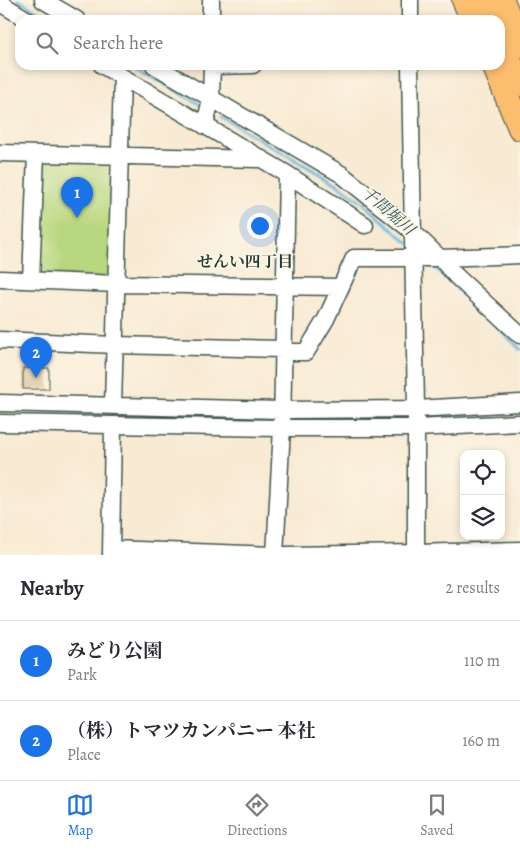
<!DOCTYPE html>
<html lang="en">
<head>
<meta charset="utf-8">
<style>
  :root { --surface:#fff; --page:#f2f2f3; --text:#2b2b33; --muted:#7c7c81; --line:#e1e1e2; --accent:#1a73e8 }
  body { margin:0; font-family:Alegreya,"Noto Serif JP",serif; background:var(--page); color:var(--text) }
  .controls { position:absolute; right:15px; bottom:15px; display:grid; overflow:hidden; border-radius:10px; box-shadow:0 2px 8px #0003 }
  .controls button { width:45px; height:45px; display:grid; place-items:center; padding:0; border:0; border-bottom:1px solid var(--line); background:var(--surface); color:var(--text); font:25px sans-serif }
  .you { position:absolute; left:259px; top:225px; width:18px; height:18px; margin:-12px; border:4px solid #fff; border-radius:50%; background:#1a73e8; box-shadow:0 0 0 8px #1a73e833 }
  .badge { display:grid; place-items:center; width:32px; height:32px; border-radius:50%; background:var(--accent); color:#fff; font-size:16px; font-weight:700 }
  .pin { position:absolute; translate:-50% -41px; filter:drop-shadow(0 1px 2px #0008) }
  .pin::after { content:''; position:absolute; top:26px; width:18px; height:15px; background:inherit; clip-path:polygon(0 0,100% 0,50% 100%) }
  .list { margin:0; padding:0; list-style:none }
  h2 { display:flex; justify-content:space-between; align-items:center; height:65px; margin:0; padding:0 20px; font-size:21px }
  h2 small { font-size:16px; font-weight:400; color:var(--muted) }
  .list li { display:grid; grid-template-columns:32px 1fr auto; gap:15px; align-items:center; box-sizing:border-box; height:80px; padding:0 20px; border-top:1px solid var(--line) }
  .list b { display:block; font-size:19px; white-space:nowrap }
  .list p { margin:0; font-size:16px; white-space:nowrap; color:var(--muted) }
  .list em { font-size:16px; font-style:normal; color:var(--muted) }
  .icon { flex:none; width:28px; height:28px; fill:none; stroke:currentColor; stroke-width:2; stroke-linecap:round; stroke-linejoin:round }
  .map { position:relative; flex:none; width:520px; height:555px; overflow:hidden }
  .search { position:absolute; background:var(--surface); box-shadow:0 2px 8px #0003; left:15px; right:15px; top:15px; height:55px; display:flex; align-items:center; gap:12px; box-sizing:border-box; padding:0 18px; border-radius:15px; color:var(--muted); font-size:19px }
  .sheet { height:225px; background:var(--surface) }
  nav { display:flex; justify-content:space-around; align-items:center; box-sizing:border-box; height:70px; border-top:1px solid var(--line); background:var(--surface); font-size:14px; color:var(--muted) }
  nav a { display:grid; justify-items:center; gap:2px }
  nav .on { color:var(--accent) }
  .map>svg:first-child { display:block }
  .green { fill:#b8d77e; stroke:#6c8a59 }
  .lines { fill:none; stroke-linecap:round; stroke-linejoin:round }
  .stream { stroke:#69bbe4; stroke-width:3 }
  .building { fill:#d0b087 }
  .minor-casing { stroke:#40574c; stroke-width:19 }
  .highway-casing { stroke:#40574c; stroke-width:26 }
  .minor { stroke:#fff; stroke-width:16 }
  .highway { stroke:#fbbd6e; stroke-width:24 }
  .labels { text-anchor:middle; dominant-baseline:central; stroke-width:4; stroke-linejoin:round; paint-order:stroke }
  .water-label { font-size:16px; font-style:italic; fill:#325c60; stroke:#fcf5e5 }
  .neighbourhood-label { font-size:16px; font-weight:bold; fill:#1f3d34; stroke:#fcf5e5 }
</style>
</head>
<body>
<div class="map">
<svg width="520" height="555" viewBox="0 0 520 555">
  <rect width="100%" height="100%" fill="#fcf5e5"/>
  <filter id="ink" filterUnits="userSpaceOnUse"><feTurbulence type="fractalNoise" baseFrequency=".02" numOctaves="2"/><feDisplacementMap in="SourceGraphic" scale="10" xChannelSelector="R" yChannelSelector="G"/><feConvolveMatrix kernelMatrix="1 2 1 2 8 2 1 2 1" color-interpolation-filters="sRGB"/></filter>
  <filter id="wash" filterUnits="userSpaceOnUse"><feTurbulence type="fractalNoise" baseFrequency=".0096" numOctaves="4" result="noise"/><feDisplacementMap in="SourceGraphic" scale="20" xChannelSelector="R" yChannelSelector="G"/><feGaussianBlur stdDeviation="1.12" result="paint"/><feColorMatrix in="noise" values="0 0 0 0 0 0 0 0 0 0 0 0 0 0 0 0 0 1.4 0 .05"/><feComposite in="paint" operator="in"/></filter>
  <g filter="url(#wash)">
    <rect width="100%" height="100%" fill="#f8ead3"/>
    <path class="green" d="M42 160 116 163 112 278 39 273Z"/>
    <g class="lines">
      <path class="stream" d="M18 0 53 20
        M132 65 201 105
        M221 117 337 184 361 201 408 243
        M431 264 520 349"/>
    </g>
    <g id="blocks">
      <path class="building" d="M23 368H49V389H23Z"/>
    </g>
  </g>
  <g filter="url(#ink)">
    <use href="#blocks" fill-opacity="0" stroke="#40574c" stroke-width="1"/>
    <g class="lines">
      <defs>
        <path id="minor" d="M43 0 77 20
          M211 0V20
          M410 0V20
          M0 3 28 20
          M102 65 287 174 365 225
          M154 65 341 174 413 232 440 258 456 276 520 335
          M410 65 416 409V555
          M212 66 253 65
          M205 126 211 98 212 65
          M0 153 258 159
          M0 279 117 284 341 287
          M31 280 36 154
          M0 340 115 345 283 349
          M283 352H306L326 319 354 258H440L520 255
          M0 403 282 410 416 409 520 403
          M113 406 122 77
          M0 423 282 428H416L520 423
          M111 549 272 555
          M111 555 113 425
          M275 555 282 428 287 174
          M285 555 416 553 520 550"/>
        <path id="highway" d="M464 0 473 20
          M483 0 492 20
          M502 0 520 45
          M500 39 520 84
          M494 65 520 128"/>
      </defs>
      <use href="#minor" class="minor-casing"/>
      <use href="#highway" class="highway-casing"/>
      <use href="#minor" class="minor"/>
      <use href="#highway" class="highway"/>
    </g>
  </g>
  <g class="labels">
    <g class="water-label">
      <text transform="translate(388 211) rotate(41)">千間堀川</text>
    </g>
    <g class="neighbourhood-label">
      <text x="245" y="262">せんい四丁目</text>
    </g>
  </g>
</svg>
<div class="controls">
<button><svg class="icon" aria-label="locate" viewBox="0 0 24 24"><circle cx="12" cy="12" r="6"/><path d="M12 2v4M12 18v4M2 12h4M18 12h4"/></svg></button>
<button><svg class="icon" aria-label="layers" viewBox="0 0 24 24"><path d="M12 4l9 5-9 5-9-5zM3 14l9 5 9-5"/></svg></button>
</div>
<div class="you"></div>
<div class="pin badge" style="left:77px;top:218px">1</div>
<div class="pin badge" style="left:36px;top:378px">2</div>
<div class="search"><svg class="icon" aria-label="search" viewBox="0 0 24 24"><circle cx="10" cy="10" r="6"/><path d="M15 15l6 6"/></svg>Search here</div>
</div>
<section class="sheet">
<h2>Nearby<small>2 results</small></h2>
<ul class="list">
<li><span class="badge">1</span><div><b>みどり公園</b><p>Park</p></div><em>110 m</em></li>
<li><span class="badge">2</span><div><b>（株）トマツカンパニー 本社</b><p>Place</p></div><em>160 m</em></li>
</ul>
</section>
<nav>
<a class="on"><svg class="icon" aria-label="map" viewBox="0 0 24 24"><path d="M3 6l6-2 6 2 6-2v14l-6 2-6-2-6 2zM9 4v14M15 6v14"/></svg>Map</a>
<a><svg class="icon" aria-label="directions" viewBox="0 0 24 24"><path d="M12 3l9 9-9 9-9-9zM9 14v-3h6M13 9l2 2-2 2"/></svg>Directions</a>
<a><svg class="icon" aria-label="saved" viewBox="0 0 24 24"><path d="M7 4h10v16l-5-4-5 4z"/></svg>Saved</a>
</nav>
</body>
</html>
